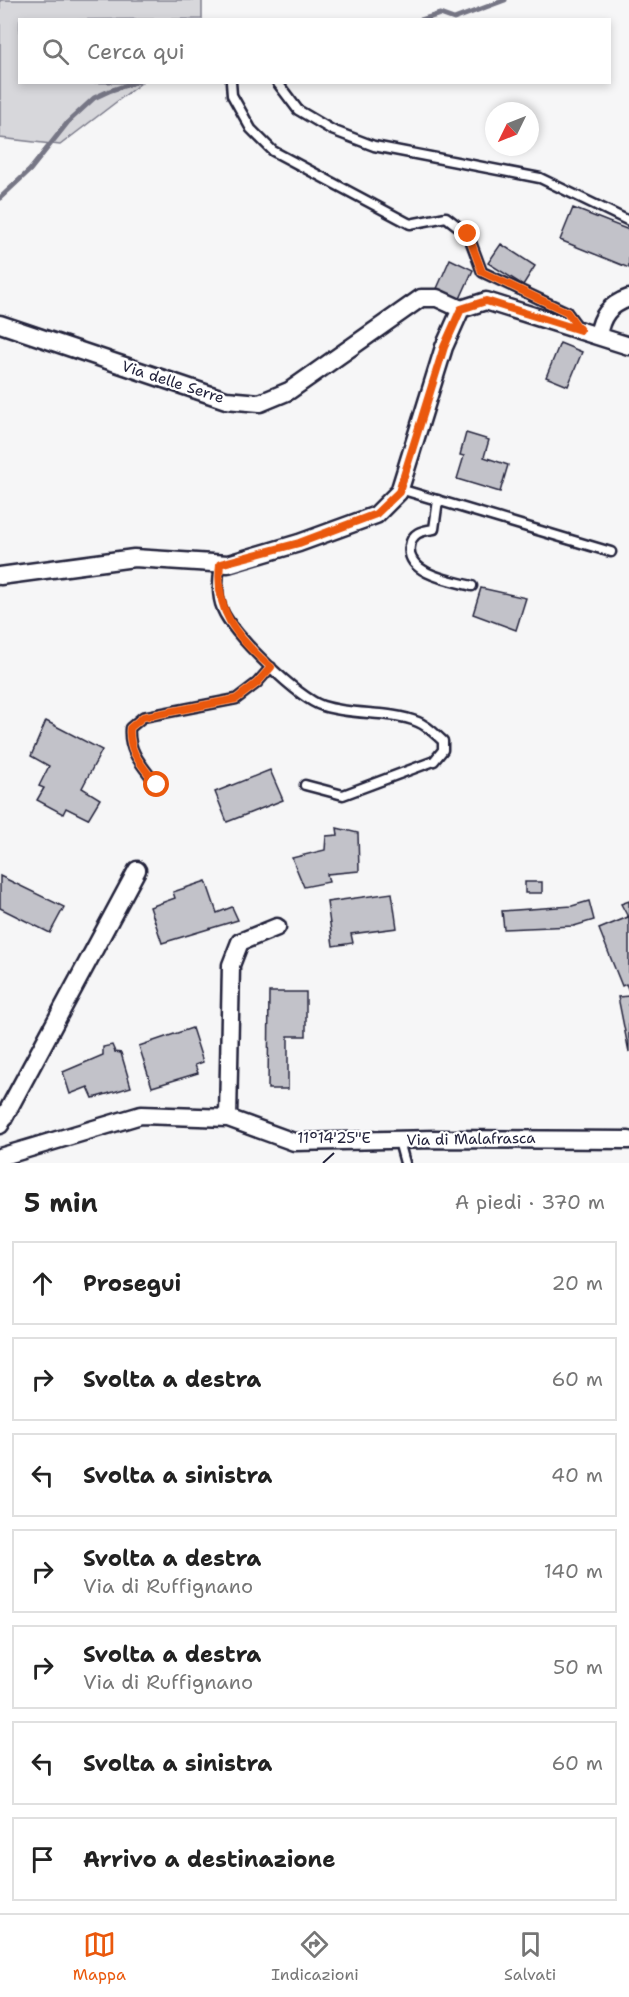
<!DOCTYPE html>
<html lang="it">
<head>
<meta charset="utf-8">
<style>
  :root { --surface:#fff; --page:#f2f2f2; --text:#222; --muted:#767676; --line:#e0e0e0; --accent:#ea580c }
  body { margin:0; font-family:"Shantell Sans",sans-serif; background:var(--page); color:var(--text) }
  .compass { position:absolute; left:485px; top:102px; width:54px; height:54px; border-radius:50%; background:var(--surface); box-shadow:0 3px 9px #0003; rotate:227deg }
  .stop { position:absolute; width:18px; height:18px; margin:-14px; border:4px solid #ea580c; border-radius:50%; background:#fff }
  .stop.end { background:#ea580c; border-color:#fff; box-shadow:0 2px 6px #0008 }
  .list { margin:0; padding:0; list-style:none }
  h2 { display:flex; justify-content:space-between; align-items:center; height:78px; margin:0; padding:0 24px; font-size:26px }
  h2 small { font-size:20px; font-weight:400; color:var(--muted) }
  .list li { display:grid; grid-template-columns:39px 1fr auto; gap:18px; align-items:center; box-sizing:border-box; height:84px; margin:0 12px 12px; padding:0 12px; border:2px solid var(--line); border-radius:0px }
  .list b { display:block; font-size:22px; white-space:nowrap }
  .list p { margin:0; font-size:20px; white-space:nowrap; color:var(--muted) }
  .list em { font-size:20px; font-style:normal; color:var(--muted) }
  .icon { flex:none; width:33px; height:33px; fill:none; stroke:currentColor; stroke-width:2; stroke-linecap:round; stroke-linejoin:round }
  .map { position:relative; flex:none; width:629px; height:1163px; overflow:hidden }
  .search { position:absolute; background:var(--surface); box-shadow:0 3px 9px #0003; left:18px; right:18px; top:18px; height:66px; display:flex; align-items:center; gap:15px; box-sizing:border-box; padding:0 21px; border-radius:0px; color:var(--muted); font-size:22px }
  .sheet { height:750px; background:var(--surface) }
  nav { display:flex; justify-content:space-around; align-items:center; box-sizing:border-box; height:84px; border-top:2px solid var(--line); background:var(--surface); font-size:16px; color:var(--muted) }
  nav a { display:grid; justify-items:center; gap:3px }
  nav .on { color:var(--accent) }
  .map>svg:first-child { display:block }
  .green { fill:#d7d7db; stroke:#7c7c8b; stroke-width:1.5 }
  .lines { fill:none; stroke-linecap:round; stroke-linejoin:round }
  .stream { stroke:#767685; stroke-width:5 }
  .building { fill:#c2c2c9; stroke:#22223b; stroke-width:1.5 }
  .lane-casing { stroke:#22223b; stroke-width:13 }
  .street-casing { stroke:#22223b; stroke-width:21 }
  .lane { stroke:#fff; stroke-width:8 }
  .street { stroke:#fff; stroke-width:16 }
  .route { stroke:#ea580c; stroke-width:8 }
  .ticks { fill:none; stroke:#22223b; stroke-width:2 }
  .labels { text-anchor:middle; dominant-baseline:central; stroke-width:4.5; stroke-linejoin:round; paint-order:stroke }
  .street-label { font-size:15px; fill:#22223b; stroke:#fff }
  .ticks-label { font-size:15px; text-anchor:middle; fill:#22223b; stroke:#fff; stroke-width:4.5; stroke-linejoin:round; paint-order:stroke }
</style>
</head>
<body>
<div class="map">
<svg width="629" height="1163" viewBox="0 0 629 1163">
  <rect width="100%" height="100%" fill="#f6f6f7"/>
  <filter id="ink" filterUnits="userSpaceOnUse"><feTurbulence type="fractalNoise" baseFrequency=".0167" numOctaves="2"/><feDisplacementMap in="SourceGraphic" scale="12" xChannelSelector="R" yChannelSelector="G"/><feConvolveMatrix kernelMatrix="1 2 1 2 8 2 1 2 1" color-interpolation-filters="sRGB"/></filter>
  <g filter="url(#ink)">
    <path class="green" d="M0 0H202V19L20 20V82L141 83 60 145 0 138Z"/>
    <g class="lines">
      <path class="stream" d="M421 20 440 14 454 19 505 0
        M0 198 30 170 68 122 94 98 109 91 136 82"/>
    </g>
    <path class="building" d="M573 208 629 230V268L560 240Z
      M501 244 535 266 523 285 488 263Z
      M450 259 473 270 458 303 435 293Z
      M560 343 582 352 568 386 546 377Z
      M466 433 489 440 484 457 508 465 500 492 457 479 464 456 460 455Z
      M481 588 526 598 516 630 473 614Z
      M46 721 102 750 82 788 100 799 88 819 66 808 63 814 37 800 44 788 39 786 49 766 31 756Z
      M270 770 283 800 227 822 215 792Z
      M337 828 358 833 359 871 327 874 329 882 304 887 292 858 325 850 326 836 338 835Z
      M0 876 64 907 50 933 0 908Z
      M206 881 217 913 232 907 238 920 162 943 150 907 175 898 173 892Z
      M525 882H542V893H525Z
      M392 893 397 928 351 934 353 943 333 946 327 902Z
      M589 901 594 920 574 926 504 929 502 911 572 906Z
      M629 901V991L626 984 622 986 599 929 628 917 621 904Z
      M269 992H306V1036H288V1089H268Z
      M629 996V1052L618 997Z
      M192 1028 203 1062 195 1065 198 1073 152 1087 139 1046Z
      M112 1045 115 1052 121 1053 131 1087 93 1098 88 1087 70 1094 63 1072 103 1055V1047Z"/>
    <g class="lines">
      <defs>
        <path id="lane" d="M231 82 232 95 251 129 273 151 410 224 446 217 468 234 482 272 567 312 578 327
          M277 82 298 110 332 130 374 146 540 178 629 221
          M400 489 611 552
          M438 500 434 529C422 531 412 532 410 546 405 574 452 581 472 586
          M220 564C218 579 216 595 222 609 232 634 299 699 323 706 354 716 389 710 418 722 428 726 435 734 443 741V750L434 761 343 795 305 785
          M157 785C143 766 128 753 130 728L143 717 236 699 257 683 271 667
          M399 1141 405 1163"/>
        <path id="street" d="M0 324 226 400 260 403 289 391 421 298H437L461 309
          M598 336C601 316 609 305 629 298
          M0 576 134 558 228 564 299 543 376 515 399 492 444 347 461 309 486 301 629 346
          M228 1118 231 965 240 942 277 927
          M0 1125 137 870
          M0 1157 141 1115 228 1118 294 1142 435 1139 629 1140"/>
      </defs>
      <use href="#lane" class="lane-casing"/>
      <use href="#street" class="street-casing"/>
      <use href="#lane" class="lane"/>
      <use href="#street" class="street"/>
    </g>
  </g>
  <g class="lines" filter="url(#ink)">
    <path class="route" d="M157 785C143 766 128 753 130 728L143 717 236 699 257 683 271 667C236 637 215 612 220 564L299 543 376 514 399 492 444 347 461 309 486 301 580 330 567 312 482 272 468 234"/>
  </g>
  <path class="ticks" d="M323 1163 334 1153"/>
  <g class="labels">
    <g class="street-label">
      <text transform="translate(173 382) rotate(18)">Via delle Serre</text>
      <text transform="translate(471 1139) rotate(-1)">Via di Malafrasca</text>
    </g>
  </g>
  <g class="ticks-label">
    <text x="334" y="1143">11°14'25"E</text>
  </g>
</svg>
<svg class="compass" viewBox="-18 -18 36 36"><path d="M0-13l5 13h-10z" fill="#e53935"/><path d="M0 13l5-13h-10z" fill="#767676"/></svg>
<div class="stop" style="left:157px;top:785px"></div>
<div class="stop end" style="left:468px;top:234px"></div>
<div class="search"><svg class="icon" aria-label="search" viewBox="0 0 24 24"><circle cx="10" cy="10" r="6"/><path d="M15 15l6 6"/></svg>Cerca qui</div>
</div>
<section class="sheet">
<h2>5 min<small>A piedi · 370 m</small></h2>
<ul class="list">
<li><svg class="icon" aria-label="ahead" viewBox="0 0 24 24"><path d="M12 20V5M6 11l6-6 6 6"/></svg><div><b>Prosegui</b></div><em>20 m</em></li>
<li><svg class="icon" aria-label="right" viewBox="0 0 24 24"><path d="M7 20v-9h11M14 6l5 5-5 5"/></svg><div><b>Svolta a destra</b></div><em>60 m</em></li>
<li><svg class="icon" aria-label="left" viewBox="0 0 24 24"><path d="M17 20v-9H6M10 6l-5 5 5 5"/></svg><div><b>Svolta a sinistra</b></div><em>40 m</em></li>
<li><svg class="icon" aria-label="right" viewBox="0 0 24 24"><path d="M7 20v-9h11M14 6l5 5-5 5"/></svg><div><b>Svolta a destra</b><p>Via di Ruffignano</p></div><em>140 m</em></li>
<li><svg class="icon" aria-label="right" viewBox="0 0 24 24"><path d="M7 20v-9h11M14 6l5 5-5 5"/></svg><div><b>Svolta a destra</b><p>Via di Ruffignano</p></div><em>50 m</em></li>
<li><svg class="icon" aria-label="left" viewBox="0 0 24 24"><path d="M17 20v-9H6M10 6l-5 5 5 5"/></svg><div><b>Svolta a sinistra</b></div><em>60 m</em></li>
<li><svg class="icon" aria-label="arrive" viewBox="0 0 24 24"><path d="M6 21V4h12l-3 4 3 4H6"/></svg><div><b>Arrivo a destinazione</b></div></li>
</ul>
</section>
<nav>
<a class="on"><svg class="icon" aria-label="map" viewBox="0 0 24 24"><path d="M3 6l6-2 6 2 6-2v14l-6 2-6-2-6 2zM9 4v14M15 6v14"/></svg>Mappa</a>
<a><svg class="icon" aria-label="directions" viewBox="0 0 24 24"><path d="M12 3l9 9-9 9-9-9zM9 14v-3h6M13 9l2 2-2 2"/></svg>Indicazioni</a>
<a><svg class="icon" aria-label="saved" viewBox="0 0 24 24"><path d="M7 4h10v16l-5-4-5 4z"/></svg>Salvati</a>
</nav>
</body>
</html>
